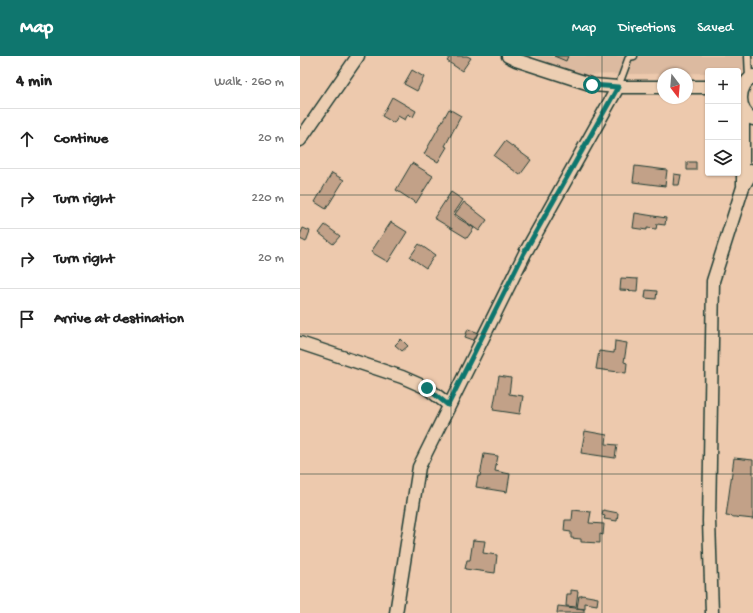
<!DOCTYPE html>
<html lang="en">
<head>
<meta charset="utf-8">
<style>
  :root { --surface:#fff; --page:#f6f6f6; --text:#222; --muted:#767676; --line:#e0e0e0; --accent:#0f766e }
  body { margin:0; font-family:"Gochi Hand",sans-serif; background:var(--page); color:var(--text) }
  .controls { position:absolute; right:12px; top:12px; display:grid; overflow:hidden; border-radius:4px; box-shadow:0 1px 3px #0004 }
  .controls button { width:36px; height:36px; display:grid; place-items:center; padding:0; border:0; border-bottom:1px solid var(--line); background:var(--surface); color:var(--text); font:20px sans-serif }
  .compass { position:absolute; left:357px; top:12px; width:36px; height:36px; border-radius:50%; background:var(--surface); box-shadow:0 1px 3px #0004; rotate:164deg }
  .stop { position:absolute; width:12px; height:12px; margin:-9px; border:3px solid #0f766e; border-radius:50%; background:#fff }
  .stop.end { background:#0f766e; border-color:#fff; box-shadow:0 1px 4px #0008 }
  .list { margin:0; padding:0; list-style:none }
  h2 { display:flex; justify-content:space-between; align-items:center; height:52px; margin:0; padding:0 16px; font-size:17px }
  h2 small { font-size:13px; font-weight:400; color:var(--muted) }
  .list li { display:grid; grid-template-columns:26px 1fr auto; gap:12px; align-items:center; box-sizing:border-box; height:60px; padding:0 16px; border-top:1px solid var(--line) }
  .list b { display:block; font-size:15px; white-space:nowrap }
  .list em { font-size:13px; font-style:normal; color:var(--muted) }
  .icon { flex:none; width:22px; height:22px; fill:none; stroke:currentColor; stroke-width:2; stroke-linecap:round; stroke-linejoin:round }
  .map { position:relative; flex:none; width:453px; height:557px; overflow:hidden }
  header { display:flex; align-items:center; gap:24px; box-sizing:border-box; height:56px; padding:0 20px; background:var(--accent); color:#fff }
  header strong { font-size:19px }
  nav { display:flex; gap:22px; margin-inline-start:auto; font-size:14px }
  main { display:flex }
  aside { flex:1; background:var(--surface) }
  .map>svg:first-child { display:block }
  .built { fill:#dcbaa0 }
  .building { fill:#c2a188; stroke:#1f3d34 }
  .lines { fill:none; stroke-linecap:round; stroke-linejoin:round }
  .lane-casing { stroke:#1f3d34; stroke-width:9 }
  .street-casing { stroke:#1f3d34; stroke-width:15 }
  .lane { stroke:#ecceb2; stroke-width:6 }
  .street { stroke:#ecceb2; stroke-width:12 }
  .route { stroke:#0f766e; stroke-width:5 }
  .grid { fill:none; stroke:#1f3d34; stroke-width:1; stroke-opacity:0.55 }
</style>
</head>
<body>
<header>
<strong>Map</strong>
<nav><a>Map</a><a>Directions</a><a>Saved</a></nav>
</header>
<main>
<aside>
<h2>4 min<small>Walk · 260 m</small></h2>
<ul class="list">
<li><svg class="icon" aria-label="ahead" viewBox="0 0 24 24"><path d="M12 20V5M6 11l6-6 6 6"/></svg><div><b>Continue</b></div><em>20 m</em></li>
<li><svg class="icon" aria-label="right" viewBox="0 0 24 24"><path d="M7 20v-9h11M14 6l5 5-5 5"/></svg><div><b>Turn right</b></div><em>220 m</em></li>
<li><svg class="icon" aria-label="right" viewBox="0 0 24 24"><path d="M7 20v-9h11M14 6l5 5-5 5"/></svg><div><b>Turn right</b></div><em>20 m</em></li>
<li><svg class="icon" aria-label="arrive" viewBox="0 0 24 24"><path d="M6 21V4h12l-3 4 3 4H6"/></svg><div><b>Arrive at destination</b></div></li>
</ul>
</aside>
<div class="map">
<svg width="453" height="557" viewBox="0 0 453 557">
  <rect width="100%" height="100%" fill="#edc9ad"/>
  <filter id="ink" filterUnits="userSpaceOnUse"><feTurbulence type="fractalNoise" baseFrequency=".025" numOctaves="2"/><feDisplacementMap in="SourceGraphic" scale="8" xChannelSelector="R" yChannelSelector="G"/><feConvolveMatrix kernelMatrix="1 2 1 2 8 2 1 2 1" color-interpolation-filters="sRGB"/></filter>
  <g filter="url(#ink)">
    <path class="built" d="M234 0H453V11L438 16V15H408V17L268 19Z"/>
    <path class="building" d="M151 0H167L171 2 162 15 147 5Z
      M254 0H268L266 5Z
      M112 14 124 21 117 35 104 28Z
      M92 41 116 55 113 61 108 58 105 64 98 60 94 67 82 60Z
      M149 53 161 60 145 90 147 91 138 106 124 98Z
      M205 85 231 104 220 119 194 100Z
      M387 106H396V114H387Z
      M112 107 133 120 116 147 96 134Z
      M335 110 367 114 365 130 333 126Z
      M32 117 44 124 26 153 15 146Z
      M374 118 381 119 379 129H373Z
      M151 136 163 144 153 159 174 172 167 182 134 162Z
      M164 146 187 164 179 175 155 158Z
      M335 157 366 162 365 169 357 168 356 173 347 172V174L333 172Z
      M91 166 107 176 88 206 71 196Z
      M25 169 40 180 33 188 19 177Z
      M3 172 10 175 6 186 0 183V179Z
      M119 188 135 199 126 212 110 201Z
      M227 201 231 203 225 215 221 213Z
      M321 222 338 223 337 235 320 234Z
      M346 234 357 235 356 243 345 242Z
      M168 273 182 278 179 286 165 281Z
      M101 283 108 290 102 295 95 289Z
      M315 285 327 287 324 306 327 307 326 317 296 313 299 295 314 297Z
      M199 320 211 322 209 338 223 340 220 358 193 354Z
      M285 375 307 379 306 388 317 389 315 402 281 397Z
      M184 398 198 400 195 415 210 418 207 436 176 431 178 420H180Z
      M434 402 453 404V463L426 460Z
      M273 454 291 456 289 467 304 468 303 479 300 478V487L281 486V483L271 482V476L264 475 265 464H272Z
      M303 454 318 457 317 465 304 463 305 460 302 459Z
      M173 484 185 485 183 497 197 499 195 517 165 513 167 504H170Z
      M271 534 278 535 276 551 266 550 267 538H271Z
      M282 539 298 542 297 549 285 547V553L277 552 279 540H282Z
      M258 550 284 553V557H257Z"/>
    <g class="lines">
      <defs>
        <path id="lane" d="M448 0 449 22
          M318 31 329 1 334 0"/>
        <path id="street" d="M208 0 216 4 293 29 318 31H363
          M453 20C437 31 437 53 453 63
          M387 31H408
          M0 84 58 0
          M443 129V70L444 54
          M0 287 102 321 127 332 149 349
          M96 557 119 411 225 197 318 31
          M412 557 409 465 413 225 443 131 453 114"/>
      </defs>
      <use href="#lane" class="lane-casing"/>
      <use href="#street" class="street-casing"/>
      <use href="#lane" class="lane"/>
      <use href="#street" class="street"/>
    </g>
  </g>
  <g class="lines" filter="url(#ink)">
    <path class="route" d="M127 332 148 349 224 197 318 31 292 29"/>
  </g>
  <path class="grid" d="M151 0V557M302 0V557M0 139H453M0 278H453M0 418H453"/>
</svg>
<div class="controls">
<button>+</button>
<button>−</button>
<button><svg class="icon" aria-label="layers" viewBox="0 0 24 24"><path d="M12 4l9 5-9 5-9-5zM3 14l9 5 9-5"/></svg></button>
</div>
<svg class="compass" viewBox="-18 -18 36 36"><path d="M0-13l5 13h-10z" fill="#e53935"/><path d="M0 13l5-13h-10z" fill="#767676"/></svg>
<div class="stop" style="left:292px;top:29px"></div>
<div class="stop end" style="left:127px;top:332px"></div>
</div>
</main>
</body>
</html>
